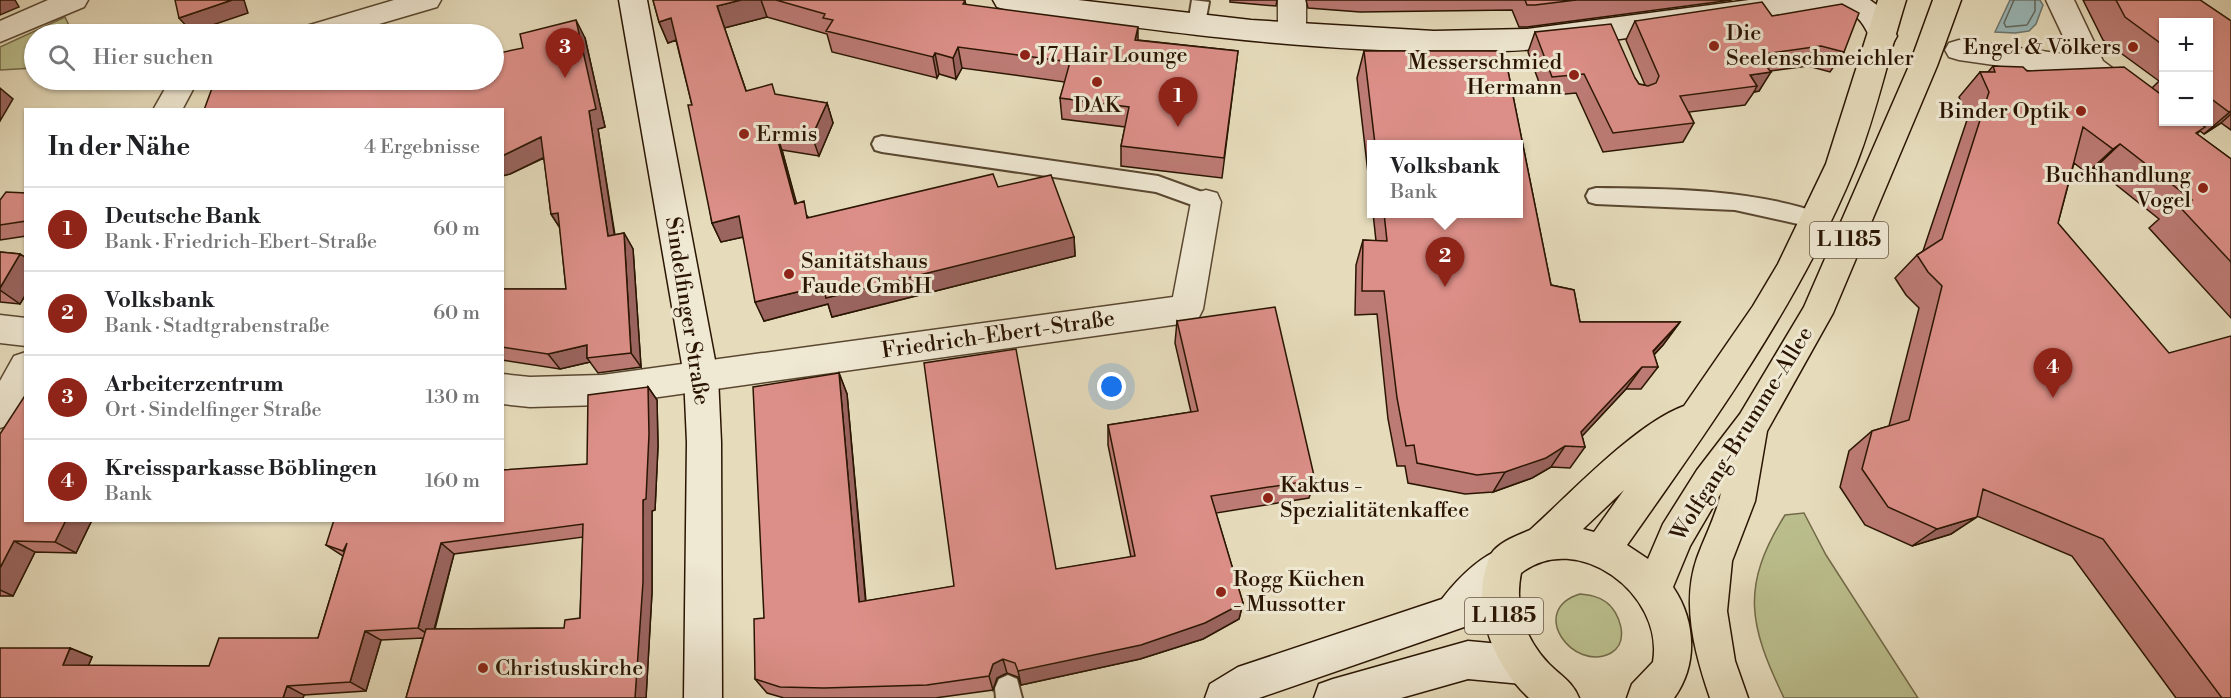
<!DOCTYPE html>
<html lang="de">
<head>
<meta charset="utf-8">
<style>
  :root { --surface:#fff; --page:#f2f2f2; --text:#202124; --muted:#757577; --line:#e0e0e0; --accent:#8f2418 }
  body { margin:0; font-family:"Libre Bodoni",serif; background:var(--page); color:var(--text) }
  .controls { position:absolute; right:18px; top:18px; display:grid; overflow:hidden; border-radius:0px; box-shadow:0 2px 4px #0004 }
  .controls button { width:54px; height:54px; display:grid; place-items:center; padding:0; border:0; border-bottom:2px solid var(--line); background:var(--surface); color:var(--text); font:30px sans-serif }
  .you { position:absolute; left:1112px; top:387px; width:21px; height:21px; margin:-15px; border:4px solid #fff; border-radius:50%; background:#1a73e8; box-shadow:0 0 0 9px #1a73e833 }
  .badge { display:grid; place-items:center; width:39px; height:39px; border-radius:50%; background:var(--accent); color:#fff; font-size:20px; font-weight:700 }
  .pin { position:absolute; translate:-50% -50px; filter:drop-shadow(0 2px 3px #0008) }
  .pin::after { content:''; position:absolute; top:32px; width:21px; height:18px; background:inherit; clip-path:polygon(0 0,100% 0,50% 100%) }
  .popup { position:absolute; left:1367px; top:140px; width:156px; height:78px; box-sizing:border-box; display:grid; place-content:center; border-radius:0px; background:var(--surface); filter:drop-shadow(0 2px 4px #0005); font-size:20px; white-space:nowrap; color:var(--muted) }
  .popup b { font-size:22px; color:var(--text) }
  .popup::after { content:''; position:absolute; left:50%; top:100%; margin-left:-12px; border:12px solid transparent; border-top-color:var(--surface) }
  .list { margin:0; padding:0; list-style:none }
  h2 { display:flex; justify-content:space-between; align-items:center; height:78px; margin:0; padding:0 24px; font-size:26px }
  h2 small { font-size:20px; font-weight:400; color:var(--muted) }
  .list li { display:grid; grid-template-columns:39px 1fr auto; gap:18px; align-items:center; box-sizing:border-box; height:84px; padding:0 24px; border-top:2px solid var(--line) }
  .list b { display:block; font-size:22px; white-space:nowrap }
  .list p { margin:0; font-size:20px; white-space:nowrap; color:var(--muted) }
  .list em { font-size:20px; font-style:normal; color:var(--muted) }
  .icon { flex:none; width:33px; height:33px; fill:none; stroke:currentColor; stroke-width:2; stroke-linecap:round; stroke-linejoin:round }
  .map { position:relative; flex:none; width:2231px; height:698px; overflow:hidden }
  .search { position:absolute; background:var(--surface); box-shadow:0 2px 4px #0004; left:24px; top:24px; width:480px; height:66px; display:flex; align-items:center; gap:15px; box-sizing:border-box; padding:0 21px; border-radius:33px; color:var(--muted); font-size:22px }
  .panel { position:absolute; background:var(--surface); box-shadow:0 2px 4px #0004; left:24px; top:108px; width:480px; height:414px; border-radius:0px }
  .map>svg:first-child { display:block }
  .green { fill:#bbbf8d; stroke:#726a48; stroke-width:1.5 }
  .water { fill:#9ab9ba; stroke:#6d7770; stroke-width:1.5 }
  .lines { fill:none; stroke-linecap:round; stroke-linejoin:round }
  .shore { stroke:#62675e; stroke-width:1.5 }
  .lane-casing { stroke:#594730; stroke-width:4 }
  .street-casing { stroke:#594730; stroke-width:3 }
  .secondary-casing { stroke:#2a1502; stroke-width:3 }
  .primary-casing { stroke:#2a1502; stroke-width:3 }
  .lane { fill:#efe8d3; fill-rule:evenodd }
  .street { fill:#efe8d3; fill-rule:evenodd }
  .secondary { fill:#efe8d3; fill-rule:evenodd }
  .primary { fill:#e6dcbc; fill-rule:evenodd }
  .wall { fill:#bd7b75; stroke:#2a1502; stroke-width:1.5; fill-rule:evenodd }
  .shaded-wall { fill:#9a645f; stroke:#2a1502; stroke-width:1.5 }
  .building { fill:#dc8f88; stroke:#2a1502; stroke-width:1.5 }
  .poi-dot { fill:#8f2418; stroke:#efe8d3; stroke-width:2 }
  .labels { text-anchor:middle; dominant-baseline:central; stroke-width:6; stroke-linejoin:round; paint-order:stroke }
  .shield { fill:#efe8d3; stroke:#655441; stroke-width:1.5 }
  .shield-label { font-size:21px; font-weight:bold; fill:#2a1502 }
  .poi-label { font-size:22px; fill:#2a1502; stroke:#efe8d3; text-anchor:start }
  .street-label { font-size:22px; fill:#2a1502; stroke:#efe8d3 }
</style>
</head>
<body>
<div class="map">
<svg width="2231" height="698" viewBox="0 0 2231 698">
  <rect width="100%" height="100%" fill="#e6dcbc"/>
  <filter id="stains"><feTurbulence type="fractalNoise" baseFrequency=".00333" numOctaves="4"/><feColorMatrix values="0 0 0 0 .2 0 0 0 0 .09 0 0 0 0 .02 0 0 0 .5 -.17"/></filter>
  <radialGradient id="worn" r=".72"><stop offset=".6" stop-color="#630" stop-opacity="0"/><stop offset="1" stop-color="#630" stop-opacity=".3"/></radialGradient>
  <path class="green" d="M65 17 73 34H34V68L0 70V47Z
    M1804 513 1826 555 1918 698H1784C1749 625 1740 587 1785 515Z
    M1580 594C1589 595 1598 596 1606 602 1620 612 1630 642 1611 653 1573 673 1527 610 1580 594Z"/>
  <path class="water" d="M2010 0H2040L2043 5 2036 24 2029 31 2015 33 1995 32Z"/>
  <g class="lines">
    <path class="shore" d="M2014 0 2004 23 2006 27 2027 25 2035 11V0"/>
    <defs>
      <path id="lane" d="M1192 0 1209 2 1204 29H1190L1188 24Z
        M882 136 1158 176 1213 196 1216 202 1213 208 1206 210 1156 192 882 152 875 150 872 144 875 138Z
        M1596 188C1673 189 1750 189 1823 214L1827 220 1823 226 1816 228 1735 210 1596 204 1589 202 1586 196 1589 190Z
        M1008 675 1017 679 1022 698H996L995 688 999 679Z"/>
      <path id="street" d="M48 0H88L84 7 0 42V21Z
        M394 0H441L437 7 345 34H299L303 27Z
        M1278 0H1306V33L1302 40 1292 43 1282 40 1278 33Z
        M2046 0H2074L2103 61 2139 88 2143 96 2139 104 2129 107 2119 104 2085 78 1959 60 1949 57 1945 50 1949 43 1959 40 2072 55Z
        M170 80H198L182 110H153Z
        M1206 190 1217 193 1221 202 1203 309 1198 319 1187 323 602 405 530 407 502 404V374L530 377 602 375 1173 297 1191 202 1195 193Z
        M0 315 26 318V346L0 343Z
        M26 352V399L12 424 0 428V381L14 356Z"/>
      <path id="secondary" d="M619 0H647L718 376 721 442 722 698H684L687 442 684 376Z
        M993 0H1078L1251 20 1434 31 1527 29 1749 0H1870L1881 8 1897 36 1893 43 1883 46 1873 43C1867 32 1862 17 1848 12 1825 5 1795 13 1772 16 1721 24 1670 32 1620 39 1581 44 1542 50 1503 51 1337 56 1171 33 1007 10L997 7Z
        M1505 547 1518 552 1523 564 1518 576 1486 601 1467 626 1259 698H1205L1210 684 1238 667 1442 599C1459 577 1479 557 1505 547Z
        M1468 641 1522 646 1535 652 1541 665 1535 678 1522 684 1468 679 1401 698H1314L1319 684 1333 679Z"/>
      <path id="primary" d="M1878 0H1906C1889 54 1877 112 1856 165 1800 303 1712 424 1627 545L1648 559 1663 524 1697 470 1740 414 1804 307 1909 66 1933 0H1961L1937 66 1833 313 1767 431 1755 501 1732 561 1727 611 1735 661 1748 698H1710C1695 654 1681 604 1697 558 1705 536 1716 516 1721 493L1690 546 1673 587C1696 621 1698 665 1674 698H1627L1632 684 1653 662C1665 594 1577 529 1521 573 1514 607 1525 639 1549 664 1561 676 1573 682 1579 698H1529C1496 667 1474 617 1485 571 1487 564 1489 556 1494 550 1504 540 1518 535 1530 530 1570 494 1635 424 1684 406L1753 306 1778 264 1826 164ZM1624 490 1594 532 1583 529Z"/>
    </defs>
    <use href="#lane" class="lane-casing"/>
    <use href="#street" class="street-casing"/>
    <use href="#secondary" class="secondary-casing"/>
    <use href="#primary" class="primary-casing"/>
    <use href="#lane" class="lane"/>
    <use href="#street" class="street"/>
    <use href="#secondary" class="secondary"/>
    <use href="#primary" class="primary"/>
  </g>
  <path class="wall" d="M653 0H963L965 1 966 5 1138 40 1238 51 1222 178 1121 166V146L1125 127 1062 119 1060 98 1065 82 962 68 956 79 939 74 937 78 832 52 827 34 767 17 724 28 746 91 827 103 833 123 819 156 782 150 796 203 809 218 998 187 1074 237 1075 256 832 317 828 304 764 321 743 237 721 242 712 223 692 105 676 40 668 43 659 22Z
    M1230 0H1277L1276 6 1230 2Z
    M1306 0H1732L1527 27H1519L1512 10 1360 12 1308 8Z
    M2083 0H2200L2231 21V130L2221 123 2204 134 2200 131 2197 134 2231 159V318L2149 228 2159 219 2095 168 2087 173 2074 163 2058 223 2231 698H2176L2072 556 1977 516 1951 534 1912 546 1865 525 1840 487 1849 451 1872 431 1889 426 1919 308 1906 295 1895 278 1917 255 1923 251 1968 117 1959 97 1980 72H1988L1993 66 2152 88 2159 81 2103 40ZM2163 22H2208V122H2163Z
    M1772 16 1844 52 1830 72 1808 66 1770 71 1759 91 1754 92 1745 105 1689 112 1694 123 1683 142 1603 152 1576 93 1544 96 1528 52 1535 32 1635 78 1639 84 1645 85 1626 40 1635 21Z
    M585 38 605 127 598 129 615 235 624 233 633 249 641 367 598 373 590 362 560 369 502 360V289H566L560 228 551 214 544 158 510 174 502 176V110L215 80H381V81Z
    M1364 51H1504L1551 285 1574 290 1580 322H1680L1663 345 1654 355 1658 367 1641 389H1626L1582 436 1585 447 1570 468 1551 467 1532 478 1493 492 1465 494 1408 483 1405 466H1397L1388 419 1377 314 1355 315 1356 265 1363 240 1376 241 1373 213H1518V144H1371V199L1357 78Z
    M26 193V236L0 240V225Z
    M0 252 20 254 26 258V294L20 304 0 302Z
    M1177 321 1315 480 1309 498 1216 513 1243 603 1239 619 1203 639 1140 659 1021 685 1018 677 1007 673 997 678 993 690 935 698H784L767 693 755 679 764 618 839 373 847 394 866 601 1131 557 1108 445V425L1191 412 1175 343Z
    M648 387 657 400 658 446 655 510 652 511V592L646 698H406L423 638 381 640 366 691 304 695 303 698H0L70 648 92 657 88 666H209L318 638 343 556 326 545 587 464ZM583 537 580 618 564 628 435 629 454 554Z
    M0 434 26 520H92L76 553 35 552 13 596H0Z"/>
  <path class="shaded-wall" d="M0 0H15L19 7 0 15Z
    M232 0H244L248 13 192 32 179 18Z
    M741 0H761L767 17 724 28 753 111 717 6Z
    M671 18 679 39 668 43 659 22Z
    M576 20 585 38 605 127 598 129 617 252 608 236 589 111Z
    M1138 27V48L1135 40Z
    M958 47 962 68 956 79 953 58Z
    M935 53 939 74 937 78 933 57Z
    M1771 72 1759 91 1754 92 1757 86 1750 75Z
    M367 80H381L380 102 367 85Z
    M0 88 13 99 0 121Z
    M827 103 833 123 819 156 812 136Z
    M2231 111V114L2221 123 2204 134Z
    M775 130 782 150 802 223 795 204Z
    M541 137 551 154 510 174 502 176V156Z
    M2120 144 2095 168 2087 173 2113 149Z
    M558 213 562 231 551 214Z
    M739 216 748 236 721 242 712 223Z
    M624 233 633 249 641 367 631 353Z
    M1074 237 1075 256 832 317 828 304 764 321 755 302 823 286Z
    M20 254 26 258V294L20 304 0 290V288Z
    M1680 322 1663 345 1642 367 1626 389 1572 447 1581 432Z
    M587 345V358L590 362 560 369 548 354Z
    M839 373 847 394 867 618 859 602Z
    M648 387 657 400 658 446 655 510 652 511V592L646 698H635L643 500Z
    M1565 446 1551 467 1532 478 1493 492 1505 472Z
    M1977 517 1951 534 1912 546 1937 529Z
    M66 520H92L76 553 55 542Z
    M14 541 35 552 13 596 0 590V568Z
    M441 543 454 554 432 637 418 628Z
    M1243 603 1239 619 1203 639 1140 659 1021 685 1018 671Z
    M365 631 381 640 366 691 350 682Z
    M70 648 92 657 85 674 63 665Z
    M1003 659 1007 673 997 678 993 690 989 676 993 664Z
    M287 686 304 695 303 698H283Z"/>
  <path class="building" d="M175 0H232L179 18Z
    M653 0H741L717 6 746 91 772 84 775 94 827 103 812 136 775 130 795 204 804 201 807 218 993 174 998 187 1051 175 1074 237 826 298 823 286 755 302 739 216 712 223 688 105H692L671 18 659 22Z
    M776 0H963L965 1 963 4 1138 27 1135 40 1238 51 1224 158 1121 146 1129 107 1060 98 1070 62 958 47 953 58 935 53 933 57 826 31 833 20 823 18 825 14Z
    M1525 0H1576L1535 5H1527Z
    M2116 0H2200L2231 21V111L2229 112 2210 98H2208V22H2163V45L2125 17Z
    M1762 2 1772 16 1842 4 1859 13 1844 52 1821 46 1757 55 1771 72 1750 75 1757 86 1680 96 1694 123 1613 133 1584 74 1552 77 1535 32 1611 24 1635 78 1639 84 1648 86 1656 83 1659 76 1635 21Z
    M576 20 596 109 589 111 608 236 624 233 631 353 587 358V345L548 354 502 347V289H566L558 213 551 214 541 137 502 156V110H204L215 80H367V85L387 80H494V54L523 48 520 34Z
    M1364 51H1504L1551 285 1574 290 1580 322H1680L1653 351 1658 367H1642L1581 432 1585 447 1565 446 1546 458 1505 472 1477 475 1417 463 1414 445 1406 446 1397 398 1384 291H1362L1363 240 1387 241 1384 213H1518V144H1375Z
    M1993 66 2023 67 2027 71 2124 67 2163 96V122H2198L2205 127 2196 133 2231 159V262L2177 204 2192 200 2120 144 2113 149 2083 127 2058 223 2169 353 2231 336V698H2222L2103 539 1983 489 1977 517 1937 529 1888 507 1862 469 1872 431 1909 420 1942 286 1928 272 1917 255 1942 239 1989 92 1980 72H1995Z
    M6 192 26 193V221L0 225V200Z
    M0 252 20 254 0 288Z
    M1275 307 1315 480 1211 496 1243 603 1205 623 1141 645 1018 671 1015 663 1003 659 993 664 989 676 927 685 824 688 780 687 755 679 754 619 764 618 753 387 839 373 859 602 954 586 924 363 1016 349 1056 569 1135 556 1108 425 1198 411 1177 321Z
    M648 387 649 434 646 499 643 500V582L635 698H406L426 629 564 628 565 620 580 618 583 524 441 543 418 628 365 631 350 682 287 686 283 698H0V648H70L63 665 209 666 219 638H318L347 543 343 551 326 545 334 520H502V470L587 464 588 395Z
    M26 394V520H66L55 542 14 541 0 568V434Z"/>
  <g class="poi-dot">
    <circle cx="1714" cy="46" r="6"/>
    <circle cx="2133" cy="47" r="6"/>
    <circle cx="1025" cy="55" r="6"/>
    <circle cx="1574" cy="75" r="6"/>
    <circle cx="1097" cy="82" r="6"/>
    <circle cx="2081" cy="111" r="6"/>
    <circle cx="744" cy="134" r="6"/>
    <circle cx="2203" cy="188" r="6"/>
    <circle cx="789" cy="274" r="6"/>
    <circle cx="1268" cy="498" r="6"/>
    <circle cx="1221" cy="592" r="6"/>
    <circle cx="483" cy="668" r="6"/>
  </g>
  <g class="labels">
    <g class="shield">
      <rect x="1810" y="222" width="78" height="36" rx="4.5"/>
      <rect x="1465" y="598" width="78" height="36" rx="4.5"/>
    </g>
    <g class="shield-label">
      <text x="1849" y="240">L 1185</text>
      <text x="1504" y="616">L 1185</text>
    </g>
    <g class="poi-label">
      <text x="1726" y="33">Die<tspan x="1726" dy="25">Seelenschmeichler</tspan></text>
      <text x="2121" y="47" text-anchor="end">Engel &amp; Völkers</text>
      <text x="1037" y="55">J7 Hair Lounge</text>
      <text x="1562" y="62" text-anchor="end">Messerschmied<tspan x="1562" dy="25">Hermann</tspan></text>
      <text x="1097" y="105" text-anchor="middle">DAK</text>
      <text x="2069" y="111" text-anchor="end">Binder Optik</text>
      <text x="756" y="134">Ermis</text>
      <text x="2191" y="175" text-anchor="end">Buchhandlung<tspan x="2191" dy="25">Vogel</tspan></text>
      <text x="801" y="261">Sanitätshaus<tspan x="801" dy="25">Faude GmbH</tspan></text>
      <text x="1280" y="485">Kaktus -<tspan x="1280" dy="25">Spezialitätenkaffee</tspan></text>
      <text x="1233" y="579">Rogg Küchen<tspan x="1233" dy="25">- Mussotter</tspan></text>
      <text x="495" y="668">Christuskirche</text>
    </g>
    <g class="street-label">
      <text transform="translate(687 311) rotate(81)">Sindelfinger Straße</text>
      <text transform="translate(998 335) rotate(-8)">Friedrich-Ebert-Straße</text>
      <text transform="translate(1742 434) rotate(-58)">Wolfgang-Brumme-Allee</text>
    </g>
  </g>
  <rect width="100%" height="100%" filter="url(#stains)"/>
  <rect width="100%" height="100%" fill="url(#worn)"/>
</svg>
<div class="controls">
<button>+</button>
<button>−</button>
</div>
<div class="you"></div>
<div class="pin badge" style="left:1178px;top:127px">1</div>
<div class="pin badge" style="left:1445px;top:287px">2</div>
<div class="popup"><b>Volksbank</b>Bank</div>
<div class="pin badge" style="left:565px;top:78px">3</div>
<div class="pin badge" style="left:2053px;top:398px">4</div>
<div class="search"><svg class="icon" aria-label="search" viewBox="0 0 24 24"><circle cx="10" cy="10" r="6"/><path d="M15 15l6 6"/></svg>Hier suchen</div>
<section class="panel">
<h2>In der Nähe<small>4 Ergebnisse</small></h2>
<ul class="list">
<li><span class="badge">1</span><div><b>Deutsche Bank</b><p>Bank · Friedrich-Ebert-Straße</p></div><em>60 m</em></li>
<li><span class="badge">2</span><div><b>Volksbank</b><p>Bank · Stadtgrabenstraße</p></div><em>60 m</em></li>
<li><span class="badge">3</span><div><b>Arbeiterzentrum</b><p>Ort · Sindelfinger Straße</p></div><em>130 m</em></li>
<li><span class="badge">4</span><div><b>Kreissparkasse Böblingen</b><p>Bank</p></div><em>160 m</em></li>
</ul>
</section>
</div>
</body>
</html>
